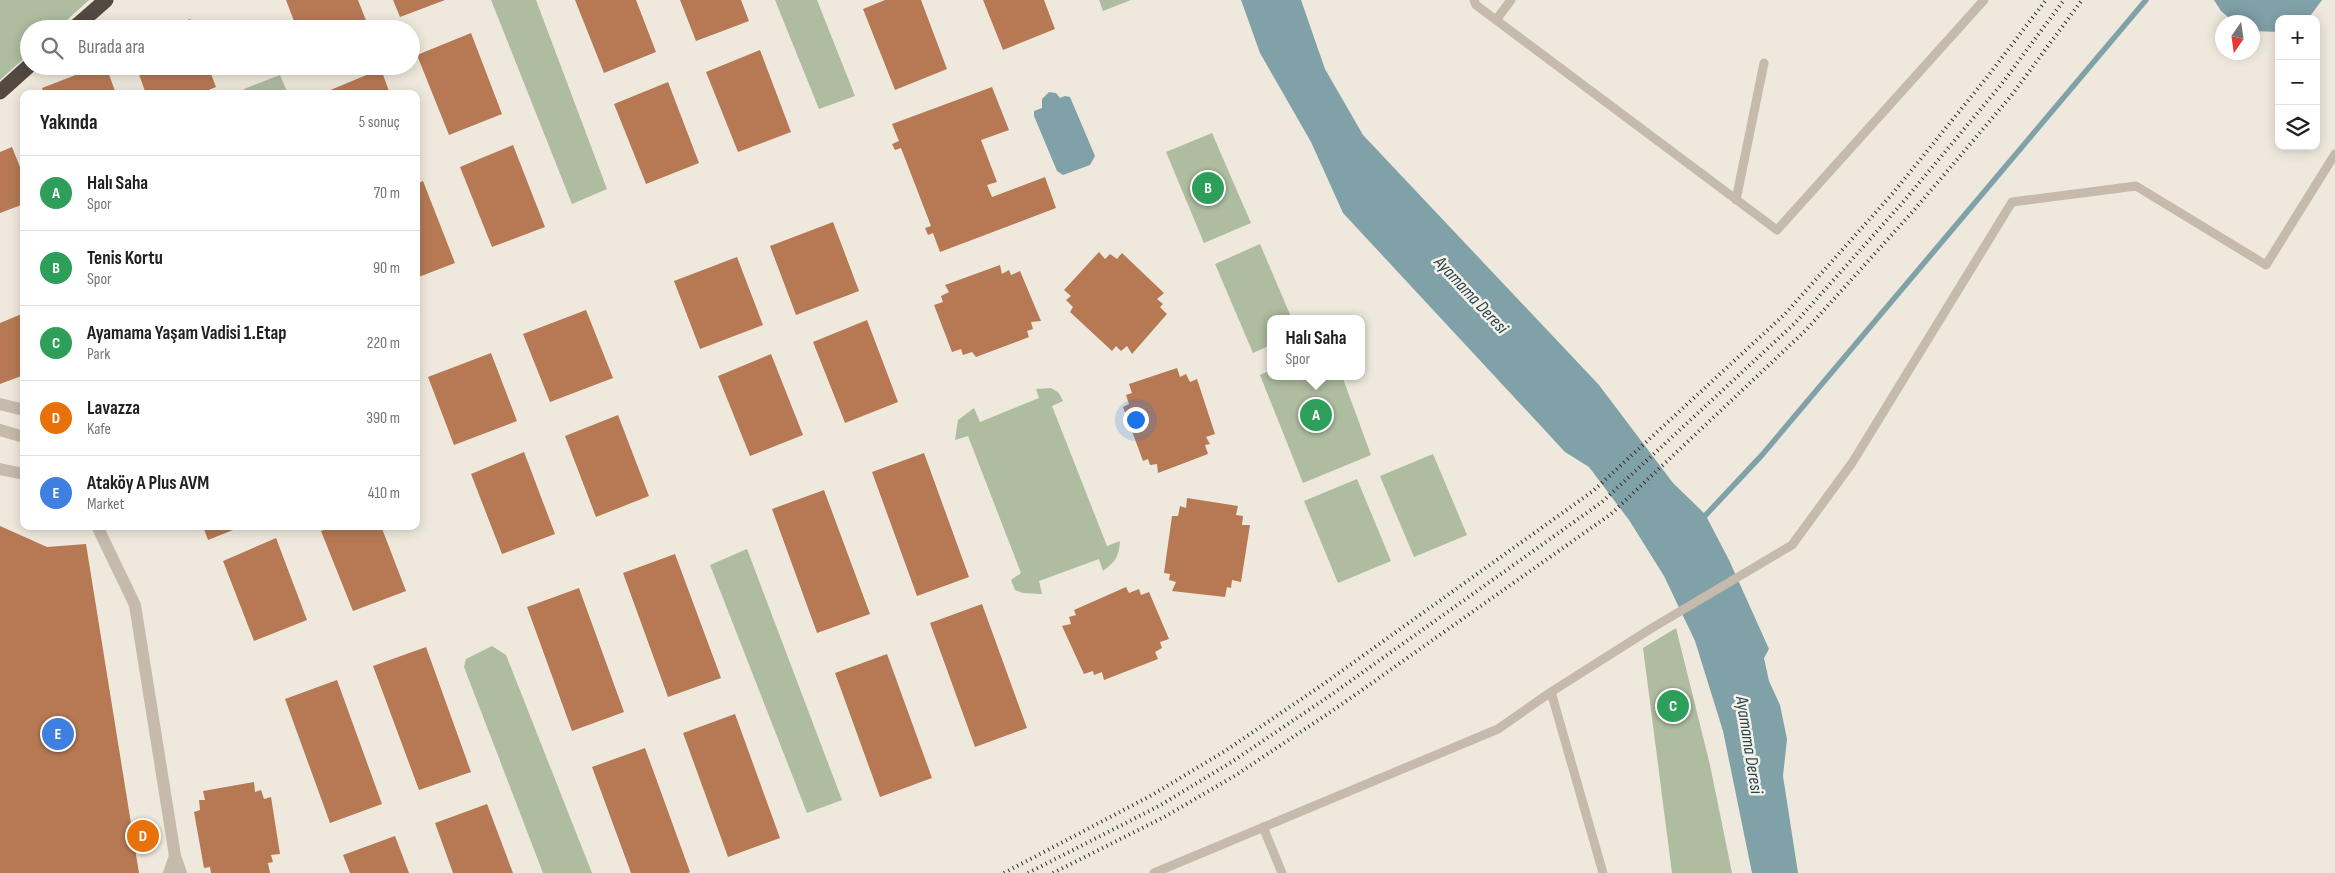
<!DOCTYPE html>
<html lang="tr">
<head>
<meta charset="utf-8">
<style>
  :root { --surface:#fff; --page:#f6f6f6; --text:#202124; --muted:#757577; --line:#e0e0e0; --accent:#d93025 }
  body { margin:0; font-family:"Sofia Sans Condensed",sans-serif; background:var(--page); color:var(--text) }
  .controls { position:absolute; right:15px; top:15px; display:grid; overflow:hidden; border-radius:10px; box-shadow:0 2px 12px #0003 }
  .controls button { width:45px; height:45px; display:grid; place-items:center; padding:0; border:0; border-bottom:1px solid var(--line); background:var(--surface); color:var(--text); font:25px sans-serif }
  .compass { position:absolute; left:2215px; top:15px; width:45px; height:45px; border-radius:50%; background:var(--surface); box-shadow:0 2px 12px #0003; rotate:193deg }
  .you { position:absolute; left:1135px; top:419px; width:18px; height:18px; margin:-12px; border:4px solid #fff; border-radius:50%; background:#1a73e8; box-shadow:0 0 0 8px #1a73e833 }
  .badge { display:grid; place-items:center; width:32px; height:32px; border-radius:50%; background:var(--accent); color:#fff; font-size:16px; font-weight:700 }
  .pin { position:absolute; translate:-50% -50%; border:2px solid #fff; box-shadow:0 1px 5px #0006 }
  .popup { position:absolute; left:1267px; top:315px; width:98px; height:65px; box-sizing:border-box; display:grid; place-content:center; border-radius:10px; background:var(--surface); filter:drop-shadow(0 1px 4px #0005); font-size:16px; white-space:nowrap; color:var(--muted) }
  .popup b { font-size:19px; color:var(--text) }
  .popup::after { content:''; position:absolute; left:50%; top:100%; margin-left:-10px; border:10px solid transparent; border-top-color:var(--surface) }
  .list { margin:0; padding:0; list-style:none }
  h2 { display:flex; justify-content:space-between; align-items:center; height:65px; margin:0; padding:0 20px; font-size:21px }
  h2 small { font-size:16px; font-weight:400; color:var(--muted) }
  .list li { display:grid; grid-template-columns:32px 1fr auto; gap:15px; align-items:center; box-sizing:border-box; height:75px; padding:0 20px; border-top:1px solid var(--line) }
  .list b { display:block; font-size:19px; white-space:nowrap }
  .list p { margin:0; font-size:16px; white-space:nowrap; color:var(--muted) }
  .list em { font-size:16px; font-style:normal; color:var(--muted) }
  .icon { flex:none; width:28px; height:28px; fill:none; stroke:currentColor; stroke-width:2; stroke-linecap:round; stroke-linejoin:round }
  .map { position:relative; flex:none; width:2335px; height:873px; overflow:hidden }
  .search { position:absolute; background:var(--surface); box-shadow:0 2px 12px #0003; left:20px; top:20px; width:400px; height:55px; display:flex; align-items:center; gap:12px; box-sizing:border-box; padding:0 18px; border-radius:28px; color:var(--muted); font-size:19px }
  .panel { position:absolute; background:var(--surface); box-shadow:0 2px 12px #0003; left:20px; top:90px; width:400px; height:440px; border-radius:10px }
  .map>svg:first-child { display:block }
  .green { fill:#aebc9f }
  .water { fill:#80a1a8 }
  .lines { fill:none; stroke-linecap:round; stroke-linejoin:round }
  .stream { stroke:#80a1a8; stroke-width:5.5 }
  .building { fill:#b67954 }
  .lane { stroke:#c5baab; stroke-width:9 }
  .street { stroke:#c5baab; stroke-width:12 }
  .highway { stroke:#544941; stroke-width:15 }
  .rail { stroke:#342e29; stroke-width:4; stroke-dasharray:1 4; stroke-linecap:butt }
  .labels { text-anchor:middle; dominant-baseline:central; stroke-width:5; stroke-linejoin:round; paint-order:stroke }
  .water-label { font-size:18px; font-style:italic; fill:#244750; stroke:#f7f2e9 }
</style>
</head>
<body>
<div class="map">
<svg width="2335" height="873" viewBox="0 0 2335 873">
  <rect width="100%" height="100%" fill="#efe9dd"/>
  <path class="green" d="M0 0H89L57 29H29V54L0 80Z
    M491 0H536L607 189 572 204Z
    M775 0H817L855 96 819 109Z
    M1099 0H1131L1103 11Z
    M280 75 288 94H246L244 89Z
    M1212 133 1251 223 1204 243 1166 152Z
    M1260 244 1292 319H1271V345L1253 353 1215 264Z
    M1271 370V376H1342L1371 455 1303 483 1260 375Z
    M1051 388 1059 393 1063 401 1052 406 1107 546 1120 541C1119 557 1115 562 1103 571L1099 559 1039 581 1042 594 1023 593 1015 590 1011 580 1021 573 968 436 955 440 958 420 974 408 980 422 1039 398 1036 389Z
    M1433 454 1467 535 1414 557 1380 476Z
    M1357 479 1391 561 1338 583 1304 501Z
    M747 549 842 800 807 813 710 565Z
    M1676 628 1710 765 1732 873H1672L1643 648Z
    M492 646 506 655 592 873H543L464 667 466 659Z"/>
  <path class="water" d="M1241 0H1301L1325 69 1363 135 1599 385 1673 483 1705 514 1729 560 1769 649 1764 658 1769 681 1780 705 1787 739 1783 776 1798 873H1752L1723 731 1695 641 1664 576 1629 520 1589 467 1565 452 1343 213 1311 142 1260 53Z
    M2214 0H2322L2308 19H2279V32L2253 31 2252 22H2234L2221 11Z
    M1049 92 1056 93 1060 98 1065 96 1070 97 1095 156 1090 165 1063 175 1057 171 1034 116V111L1042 108V99Z"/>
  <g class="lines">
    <path class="stream" d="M1702 519 1762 455 2146 0"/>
  </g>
  <path class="building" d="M286 0H358L369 28 297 29Z
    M393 0H445L400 17Z
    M575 0H636L656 52 604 73Z
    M680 0H741L749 21 696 41Z
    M885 0H921L947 69 895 90 863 9Z
    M983 0H1044L1055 29 1003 50Z
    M190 19 194 29H164Z
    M471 33 502 114 449 135 417 55Z
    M760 50 791 132 738 152 706 72Z
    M99 66H106L116 94H44L42 88Z
    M136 66H208L216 87 199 94H146Z
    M381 69 390 94H329L328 91Z
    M668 82 699 163 646 184 614 104Z
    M992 87 1009 130 981 140 997 182 987 185 992 197 1045 177 1056 208 940 252 933 233 928 235 925 228 931 226 901 148 895 150 892 144 899 141 892 124Z
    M513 145 545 227 492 247 460 167Z
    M12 147 24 177V204L0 213V152Z
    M423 181 455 263 416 278V184Z
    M833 222 859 291 796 315 770 246Z
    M1099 252 1105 259 1110 254 1117 259 1122 253 1164 293 1157 299 1163 304 1160 307 1167 314 1132 354 1127 346 1121 351 1116 346 1112 351 1070 312 1073 307 1066 300 1071 296 1064 290Z
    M737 257 763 325 700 349 674 281Z
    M1000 265 1002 274 1009 270 1011 275 1020 271 1041 321 1031 322 1033 329 1027 331 1029 337 976 357 972 352 963 355 961 349 952 352 934 305 943 302 941 296 949 292 945 285Z
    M586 310 613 378 550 402 523 334Z
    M24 313V375L0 384V323Z
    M867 320 898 402 845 423 813 342Z
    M491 353 517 421 454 445 428 377Z
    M771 354 803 435 750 456 718 376Z
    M1177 368 1180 377 1186 374 1190 382 1197 379 1215 434 1206 437 1210 444 1205 445 1208 454 1158 473 1157 464 1150 465 1148 459 1143 461 1123 407 1129 404 1126 395 1132 393 1129 384Z
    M618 415 649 496 596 517 565 436Z
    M524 452 555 534 502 554 471 474Z
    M924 453 969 577 917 596 872 472Z
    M824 490 870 614 817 633 772 509Z
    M1187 498 1238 506 1236 515 1243 516 1242 525H1250L1241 582 1232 580 1231 588 1227 587 1225 597 1172 591 1176 582 1169 580 1170 574 1164 573 1172 516H1178L1180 506 1186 508Z
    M0 526 47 547 86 544 139 873H0Z
    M203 526H243L208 540Z
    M333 526H381L406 591 353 611 321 531Z
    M276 538 307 620 254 641 223 561Z
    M675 554 721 678 668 697 623 573Z
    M1126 587 1129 593 1139 589 1141 595 1149 592 1169 639 1160 642 1162 648 1155 652 1158 659 1104 680 1102 672 1094 675 1093 671 1084 674 1062 626 1071 624 1069 617 1076 615 1074 610Z
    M579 588 624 712 572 731 527 607Z
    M982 604 1027 728 975 747 930 623Z
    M426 647 471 772 419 790 373 666Z
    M887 654 932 778 880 797 835 673Z
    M337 680 382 804 330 823 285 699Z
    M735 714 780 838 728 857 683 733Z
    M645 748 690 872 688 873H631L592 767Z
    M254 782 255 792 261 790 264 799 271 797 280 854 271 855 273 862 268 863 270 873H211L210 867 204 868 194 812 200 810 199 800H205L203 791Z
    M487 804 513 873H453L435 823Z
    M395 836 409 873H350L343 855Z"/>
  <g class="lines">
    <path class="lane" d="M1474 0 1476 5 1777 230 1984 0
      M1496 20 1511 0
      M1736 200 1764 63
      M1551 692 1603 873
      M1263 827 1282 873
      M1154 873 1498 729 1551 692 1652 628 1792 545 1852 463 2012 202 2136 186 2266 265 2335 154"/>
    <path class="street" d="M0 404 24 410
      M0 430 24 437
      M0 469 24 474
      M97 526 135 605 175 856 181 873
      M169 873 175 856"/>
    <path class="highway" d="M73 29 106 0
      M0 92 29 66"/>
    <path class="rail" d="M1004 873 1152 795 1225 751 1322 685 1593 491 1785 314 1893 193 1988 76 2046 0
      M1028 873 1159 806 1230 763 1328 697 1602 502 1795 323 1904 201 2000 86 2064 0
      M1053 873 1166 816 1236 775 1335 709 1611 514 1805 331 1915 209 2011 96 2082 0"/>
  </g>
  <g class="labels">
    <g class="water-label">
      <text transform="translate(1471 295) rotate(47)">Ayamama Deresi</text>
      <text transform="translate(1749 745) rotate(81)">Ayamama Deresi</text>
    </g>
  </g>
</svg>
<div class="controls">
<button>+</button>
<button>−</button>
<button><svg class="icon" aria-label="layers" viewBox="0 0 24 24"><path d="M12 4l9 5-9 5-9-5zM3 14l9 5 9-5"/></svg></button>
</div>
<svg class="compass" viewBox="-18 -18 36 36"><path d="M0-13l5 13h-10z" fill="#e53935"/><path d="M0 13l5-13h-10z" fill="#757577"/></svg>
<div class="you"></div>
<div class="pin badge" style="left:1316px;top:415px;background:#2e9e5b">A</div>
<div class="popup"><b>Halı Saha</b>Spor</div>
<div class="pin badge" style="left:1208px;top:188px;background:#2e9e5b">B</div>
<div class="pin badge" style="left:1673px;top:706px;background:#2e9e5b">C</div>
<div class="pin badge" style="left:143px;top:836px;background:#e8710a">D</div>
<div class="pin badge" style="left:58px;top:734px;background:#3f7fe0">E</div>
<div class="search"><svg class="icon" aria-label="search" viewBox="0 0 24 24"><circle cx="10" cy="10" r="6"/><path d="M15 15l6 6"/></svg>Burada ara</div>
<section class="panel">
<h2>Yakında<small>5 sonuç</small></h2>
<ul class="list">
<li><span class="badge" style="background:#2e9e5b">A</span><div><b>Halı Saha</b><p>Spor</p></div><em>70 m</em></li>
<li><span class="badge" style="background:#2e9e5b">B</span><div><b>Tenis Kortu</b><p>Spor</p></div><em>90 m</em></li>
<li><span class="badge" style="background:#2e9e5b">C</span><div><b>Ayamama Yaşam Vadisi 1.Etap</b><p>Park</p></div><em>220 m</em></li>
<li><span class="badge" style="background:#e8710a">D</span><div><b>Lavazza</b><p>Kafe</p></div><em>390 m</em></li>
<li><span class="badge" style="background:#3f7fe0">E</span><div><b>Ataköy A Plus AVM</b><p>Market</p></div><em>410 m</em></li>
</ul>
</section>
</div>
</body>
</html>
